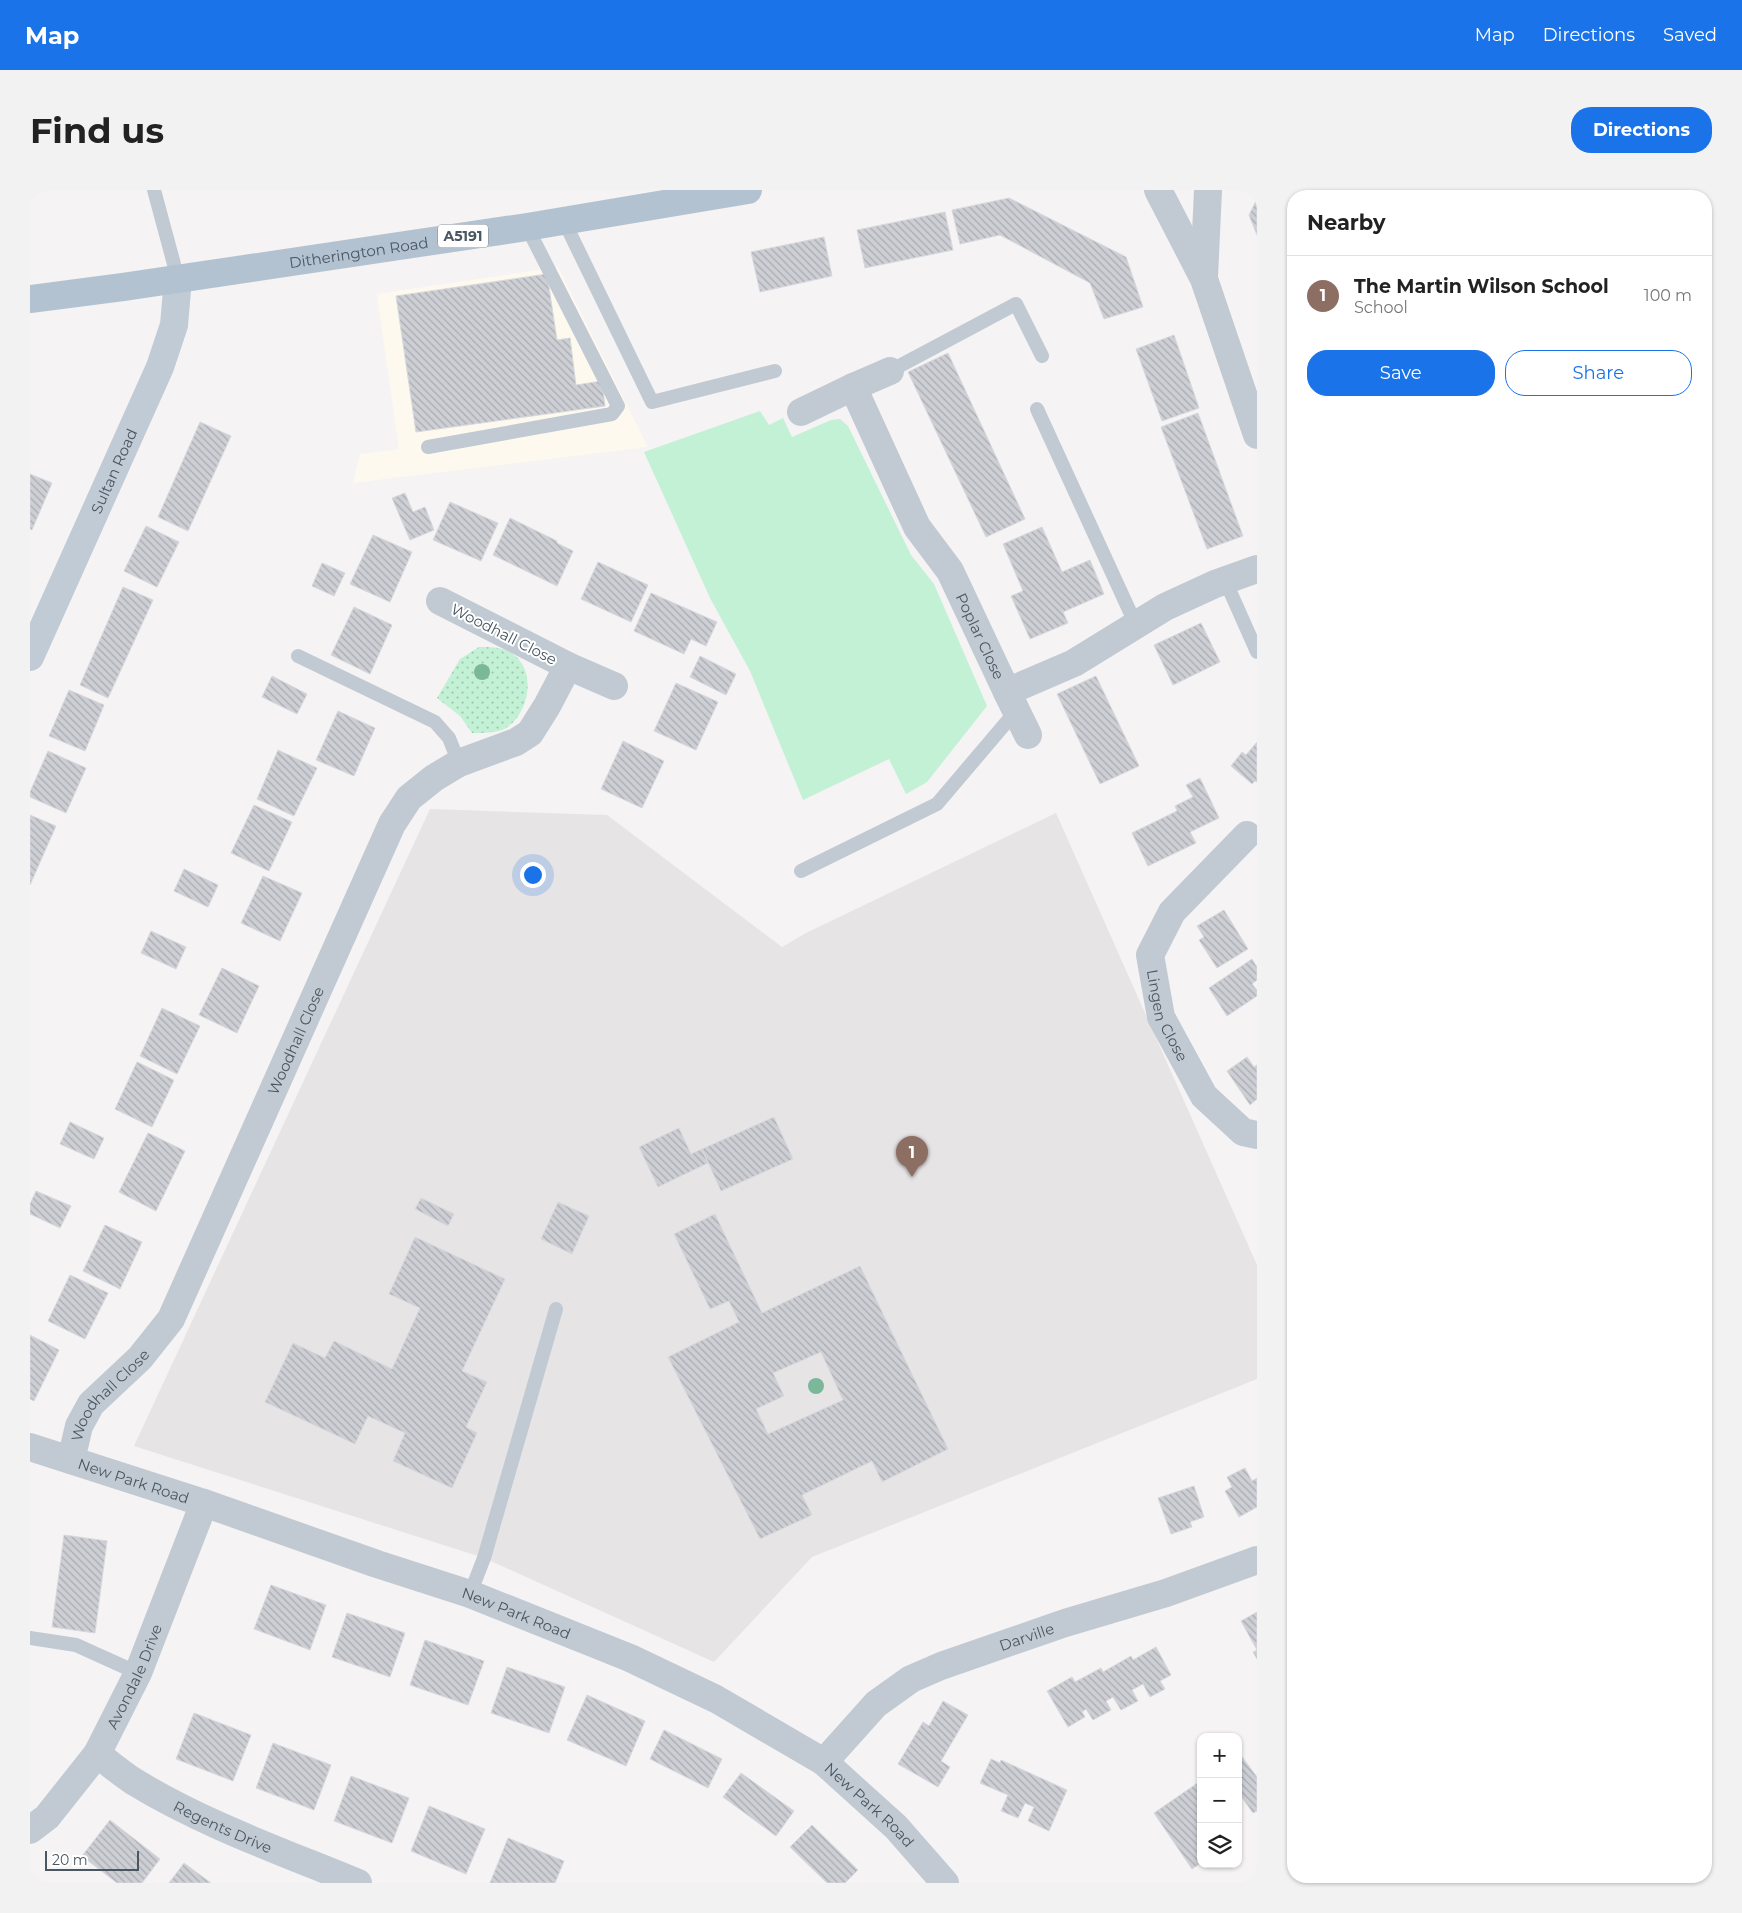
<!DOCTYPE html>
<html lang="en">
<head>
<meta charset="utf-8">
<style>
  :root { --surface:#fff; --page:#f2f2f2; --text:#222; --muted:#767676; --line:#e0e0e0; --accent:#1a73e8 }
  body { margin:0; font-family:Montserrat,sans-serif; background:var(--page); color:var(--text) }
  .controls { position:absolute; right:15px; bottom:15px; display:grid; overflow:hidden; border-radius:10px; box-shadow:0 1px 4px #0004 }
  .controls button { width:45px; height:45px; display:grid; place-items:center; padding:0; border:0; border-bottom:1px solid var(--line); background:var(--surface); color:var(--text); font:25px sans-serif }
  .scale { position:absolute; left:15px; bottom:12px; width:94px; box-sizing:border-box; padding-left:5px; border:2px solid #4a5661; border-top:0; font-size:14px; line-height:18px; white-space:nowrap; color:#4a5661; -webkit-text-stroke:4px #fff; paint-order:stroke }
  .you { position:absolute; left:502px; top:684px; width:18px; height:18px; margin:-12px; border:4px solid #fff; border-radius:50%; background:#1a73e8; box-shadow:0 0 0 8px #1a73e833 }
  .badge { display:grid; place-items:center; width:32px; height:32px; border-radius:50%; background:var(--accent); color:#fff; font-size:16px; font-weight:700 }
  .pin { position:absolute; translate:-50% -41px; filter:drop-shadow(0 1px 2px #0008) }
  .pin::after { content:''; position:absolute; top:26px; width:18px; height:15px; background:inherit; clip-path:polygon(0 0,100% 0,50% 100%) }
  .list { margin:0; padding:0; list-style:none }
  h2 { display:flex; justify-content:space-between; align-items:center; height:65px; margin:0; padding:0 20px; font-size:21px }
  h2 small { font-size:16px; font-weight:400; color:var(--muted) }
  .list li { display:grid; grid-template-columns:32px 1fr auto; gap:15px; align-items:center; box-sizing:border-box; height:80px; padding:0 20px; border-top:1px solid var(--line) }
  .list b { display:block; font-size:19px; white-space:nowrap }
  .list p { margin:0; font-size:16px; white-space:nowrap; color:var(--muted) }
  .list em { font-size:16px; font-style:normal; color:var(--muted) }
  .actions { display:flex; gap:10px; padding:15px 20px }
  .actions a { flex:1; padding:11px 0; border:1px solid var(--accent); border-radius:20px; text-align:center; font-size:18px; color:var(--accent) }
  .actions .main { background:var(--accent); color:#fff }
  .icon { flex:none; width:28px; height:28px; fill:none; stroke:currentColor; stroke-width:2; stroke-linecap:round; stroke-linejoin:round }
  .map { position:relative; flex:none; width:1227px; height:1693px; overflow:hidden; border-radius:20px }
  header { display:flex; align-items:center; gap:30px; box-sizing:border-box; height:70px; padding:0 25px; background:var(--accent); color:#fff }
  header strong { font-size:24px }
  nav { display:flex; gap:28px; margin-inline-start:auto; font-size:18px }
  .intro { display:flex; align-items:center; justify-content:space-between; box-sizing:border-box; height:120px; padding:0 30px }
  h1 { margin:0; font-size:35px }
  .button { padding:12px 22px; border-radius:20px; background:var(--accent); color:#fff; font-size:18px; font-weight:700 }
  main { display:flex; gap:30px; padding:0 30px }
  aside { flex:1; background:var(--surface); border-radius:20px; box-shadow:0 1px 4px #0004 }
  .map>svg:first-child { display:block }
  .commercial { fill:#fdf9ef }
  .education { fill:#e6e4e5 }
  .grass { fill:url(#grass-dots) }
  .park { fill:#c3f1d5 }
  .building { fill:url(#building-back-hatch); stroke:#d7d9de; fill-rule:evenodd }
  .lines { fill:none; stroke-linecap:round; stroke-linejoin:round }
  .lane { stroke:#c1cad2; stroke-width:14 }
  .street { stroke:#c1cad2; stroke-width:28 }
  .secondary { stroke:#c1cbd6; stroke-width:28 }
  .primary { stroke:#b3c2d1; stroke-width:28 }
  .tree { fill:#7bb799 }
  .labels { text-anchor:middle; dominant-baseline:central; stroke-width:4; stroke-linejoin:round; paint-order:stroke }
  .shield { fill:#fff; stroke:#808990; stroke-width:1 }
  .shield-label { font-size:14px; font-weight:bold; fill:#4a5661 }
  .street-label { font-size:15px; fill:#4a5661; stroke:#fff }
</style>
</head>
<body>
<header>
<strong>Map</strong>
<nav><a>Map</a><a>Directions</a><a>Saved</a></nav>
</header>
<div class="intro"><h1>Find us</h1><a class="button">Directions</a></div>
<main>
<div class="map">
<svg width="1227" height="1693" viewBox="0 0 1227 1693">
  <defs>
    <pattern id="grass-dots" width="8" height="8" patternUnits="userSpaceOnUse" patternTransform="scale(1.25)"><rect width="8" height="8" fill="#c3f1d5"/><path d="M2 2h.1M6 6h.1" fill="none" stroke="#a0c6b0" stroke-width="1.8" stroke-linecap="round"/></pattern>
    <pattern id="building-back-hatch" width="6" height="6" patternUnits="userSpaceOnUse" patternTransform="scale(1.25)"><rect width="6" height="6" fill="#cdcfd5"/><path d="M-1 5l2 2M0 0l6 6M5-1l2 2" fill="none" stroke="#a8abb0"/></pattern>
  </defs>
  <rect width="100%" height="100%" fill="#f5f3f3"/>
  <path class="commercial" d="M528 77 618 257 323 293 330 264 369 259 347 104Z"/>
  <path class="education" d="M400 619 577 625 752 757 776 743 1026 623 1227 1075V1189L782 1367 684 1472 454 1368 104 1256Z"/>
  <path class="grass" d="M449 457C456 457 465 457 472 459 508 469 503 521 476 538 468 543 451 543 442 543L430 526 407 508 430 469Z"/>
  <path class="park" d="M730 221 739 235 753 228 762 247 801 230 810 229 818 236 881 365 904 394 957 516 897 592 876 604 859 569 773 610 720 481 680 408 614 262Z"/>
  <path class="building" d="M979 8 1096 67 1113 117 1074 129 1060 93 970 45 930 54 922 20Z
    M1227 9V45L1219 25Z
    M915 22 923 60 835 78 827 40Z
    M794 47 802 86 730 102 721 62Z
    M517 84 527 150 540 148 546 195 572 191 575 216 386 242 366 106Z
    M1144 145 1169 218 1132 231 1106 159Z
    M918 163 995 329 956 347 878 182Z
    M1168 223 1213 346 1177 359 1131 237Z
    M170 232 201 246 158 341 128 327Z
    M0 284 22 293 2 340 0 339Z
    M375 303 383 322 395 317 404 340 380 350 362 308Z
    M420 312 468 333 451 371 403 350Z
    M480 328 527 351V353L543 361 527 396 463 365Z
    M116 336 149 352 127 397 94 381Z
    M1012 337 1032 382 1060 370 1074 404 1033 422 1038 433 1000 449 981 406 993 401 973 354Z
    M343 345 382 362 360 412 320 394Z
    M568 372 618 395 601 432 551 409Z
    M292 373 315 383 304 406 282 396Z
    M93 397 123 410 78 508 50 495Z
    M621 403 687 432 676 456 661 449 654 464 604 441Z
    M324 417 362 435 340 484 301 465Z
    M1171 433 1190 472 1143 495 1124 455Z
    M670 466 706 484 696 505 660 487Z
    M242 486 277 504 267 524 232 507Z
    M1066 486 1109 576 1070 594 1027 504Z
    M646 493 688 512 666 560 624 541Z
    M39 500 74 515 55 561 19 546Z
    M308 521 345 538 324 586 286 570Z
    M593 551 634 571 612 618 571 599Z
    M1227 552V592L1225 591 1222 594 1201 576 1212 562 1216 565Z
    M248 560 287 578 264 626 227 609Z
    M18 561 56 578 36 623 0 607V602Z
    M1170 588 1189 628 1160 642 1166 653 1118 676 1102 643 1147 621 1145 616 1163 607 1156 595Z
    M224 615 262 632 239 681 201 663Z
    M0 625 26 636 0 695Z
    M154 679 188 695 178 717 144 701Z
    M233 686 272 703 250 751 211 733Z
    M1194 720 1218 759 1187 778 1169 750 1174 747 1167 736Z
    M121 741 156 757 146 779 111 763Z
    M1222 769 1227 777V790L1222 794 1227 800V806L1197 826 1179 798Z
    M192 778 229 796 207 843 169 825Z
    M132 818 170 836 147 884 110 866Z
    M1217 867 1224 877 1227 875V909L1220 915 1197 881Z
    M107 872 144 890 122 937 85 919Z
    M744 927 763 969 691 1001 672 959Z
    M40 932 74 948 64 969 30 954Z
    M649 938 661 964 672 959 678 973 628 997 609 957Z
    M118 943 155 961 126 1021 89 1002Z
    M6 1001 41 1016 30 1038 0 1024V1014Z
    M391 1008 424 1024 418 1036 385 1019Z
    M528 1012 559 1026 542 1064 511 1049Z
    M685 1024 732 1123 830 1076 918 1259 852 1292 842 1271 772 1305 782 1325 730 1349 638 1167 709 1132 699 1111 680 1119 644 1044ZM791 1162 813 1210 738 1244 726 1219 754 1206 743 1183Z
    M75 1035 112 1052 90 1099 53 1081Z
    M385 1047 475 1089 432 1181 457 1192 436 1237 447 1243 422 1298 363 1271 375 1243 338 1226 325 1254 235 1212 263 1153 295 1168 304 1151 362 1179 390 1118 359 1104Z
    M40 1085 78 1103 55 1149 18 1131Z
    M0 1145 29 1160 4 1211 0 1209Z
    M1215 1278 1222 1291 1227 1288V1317L1209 1327 1195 1301 1202 1297 1197 1287Z
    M1164 1296 1174 1327 1160 1332 1162 1337 1141 1344 1128 1308Z
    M34 1345 77 1351 65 1443 22 1437Z
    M241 1395 296 1415 280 1460 224 1439Z
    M1227 1422V1469L1223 1462 1227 1460 1211 1431Z
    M317 1423 375 1443 360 1487 302 1467Z
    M395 1450 454 1471 438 1515 380 1495Z
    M1126 1457 1141 1485 1130 1491 1135 1499 1120 1507 1113 1494 1102 1500 1108 1511 1091 1520 1083 1507 1076 1511 1081 1520 1063 1530 1056 1519 1052 1522 1055 1527 1038 1537 1017 1501 1042 1487 1045 1492 1071 1478 1073 1482 1101 1466 1103 1470Z
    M477 1477 535 1497 519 1543 461 1523Z
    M557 1505 615 1531 596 1576 537 1550Z
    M913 1511 938 1525 911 1571 920 1577 908 1597 868 1574 893 1532 899 1536Z
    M164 1523 221 1545 203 1591 146 1569Z
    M634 1540 692 1569 678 1598 620 1569Z
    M243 1553 301 1575 284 1620 226 1598Z
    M1210 1564 1227 1587V1621L1223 1623 1208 1602V1565Z
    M961 1569 970 1573 971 1570 1037 1600 1019 1641 998 1631 1004 1617 995 1613 988 1628 971 1621 978 1605 950 1593Z
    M711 1583 764 1621 746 1646 693 1607Z
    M321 1586 379 1608 362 1653 304 1631Z
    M1169 1592 1171 1595V1673L1162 1679 1124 1623Z
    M399 1616 455 1639 436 1684 381 1661Z
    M80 1630 130 1669 112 1693H87L52 1666Z
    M782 1635 828 1680 815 1693H797L760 1657Z
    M478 1648 534 1671 525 1693H460Z
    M154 1673 181 1693H139Z"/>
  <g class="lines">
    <path class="lane" d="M124 0 148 89
      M534 31 622 212 745 181
      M860 181 986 114 1012 166
      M1007 219 1106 435
      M398 257 582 224 588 216 497 37
      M1195 390 1227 462
      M268 466 405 532 419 548 429 573
      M771 681 907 614 986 521
      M440 1404 454 1368 526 1119
      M0 1448 46 1455 108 1483"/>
    <g class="street">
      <path d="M1128 0 1174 89 1227 245"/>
      <path d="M1174 87 1178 0"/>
      <path id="s1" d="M860 181 823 197 887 337 920 381 977 502 1044 473 1135 417 1185 394 1227 379"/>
      <path d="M771 222 823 197"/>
      <path d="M538 476 584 496"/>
      <path d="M977 502 998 545"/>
      <path id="s2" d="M1217 645 1142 722 1120 765 1131 827 1174 906 1213 942 1227 945"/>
      <path id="s3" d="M0 1257 174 1313 347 1374 440 1404 600 1468 686 1509 794 1572 866 1637 915 1693"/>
      <path id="s4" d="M41 1270 49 1236 61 1214 110 1168 141 1129 362 634 379 608 404 588 429 573 486 552 500 543 517 516 538 476 410 411"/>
      <path id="s5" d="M67 1564C79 1573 91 1583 103 1591 173 1634 253 1662 328 1693"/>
      <path id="s6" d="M794 1572 846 1514 881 1489 911 1476 1035 1433 1136 1403 1227 1370"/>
      <path id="s7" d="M0 1640 17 1627 67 1564 108 1483 174 1313"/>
    </g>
    <path class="secondary" id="s8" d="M0 467 130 177 144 135 148 89"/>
    <path class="primary" id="s9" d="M0 109 93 97 497 37 718 0"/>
  </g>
  <g class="tree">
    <circle cx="452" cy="482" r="8"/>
    <circle cx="786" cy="1196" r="8"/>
  </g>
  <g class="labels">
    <rect class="shield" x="408" y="34.5" width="50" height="23" rx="4"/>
    <g class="shield-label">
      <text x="433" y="46">A5191</text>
    </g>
    <g class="street-label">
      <text stroke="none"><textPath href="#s9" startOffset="332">Ditherington Road</textPath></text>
      <text stroke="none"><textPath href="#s8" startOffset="204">Sultan Road</textPath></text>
      <text transform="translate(474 444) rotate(27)">Woodhall Close</text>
      <text stroke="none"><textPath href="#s1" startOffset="321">Poplar Close</textPath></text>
      <text stroke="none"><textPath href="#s2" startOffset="219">Lingen Close</textPath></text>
      <text stroke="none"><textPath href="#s4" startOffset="482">Woodhall Close</textPath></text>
      <text stroke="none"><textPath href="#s4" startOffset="78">Woodhall Close</textPath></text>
      <text stroke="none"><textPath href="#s3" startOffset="109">New Park Road</textPath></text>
      <text stroke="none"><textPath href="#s3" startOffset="514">New Park Road</textPath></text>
      <text stroke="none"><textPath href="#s6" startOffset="244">Darville</textPath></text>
      <text stroke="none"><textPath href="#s7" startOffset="188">Avondale Drive</textPath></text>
      <text stroke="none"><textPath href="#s3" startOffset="919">New Park Road</textPath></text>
      <text stroke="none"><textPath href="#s5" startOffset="146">Regents Drive</textPath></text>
    </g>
  </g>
</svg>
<div class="controls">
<button>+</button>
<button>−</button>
<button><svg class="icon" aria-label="layers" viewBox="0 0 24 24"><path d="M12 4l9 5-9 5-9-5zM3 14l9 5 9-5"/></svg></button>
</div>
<div class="scale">20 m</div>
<div class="you"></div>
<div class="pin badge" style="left:882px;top:987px;background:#8d6e63">1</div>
</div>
<aside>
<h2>Nearby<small></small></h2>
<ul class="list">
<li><span class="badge" style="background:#8d6e63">1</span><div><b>The Martin Wilson School</b><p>School</p></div><em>100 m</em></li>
</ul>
<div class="actions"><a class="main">Save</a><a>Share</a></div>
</aside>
</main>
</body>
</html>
